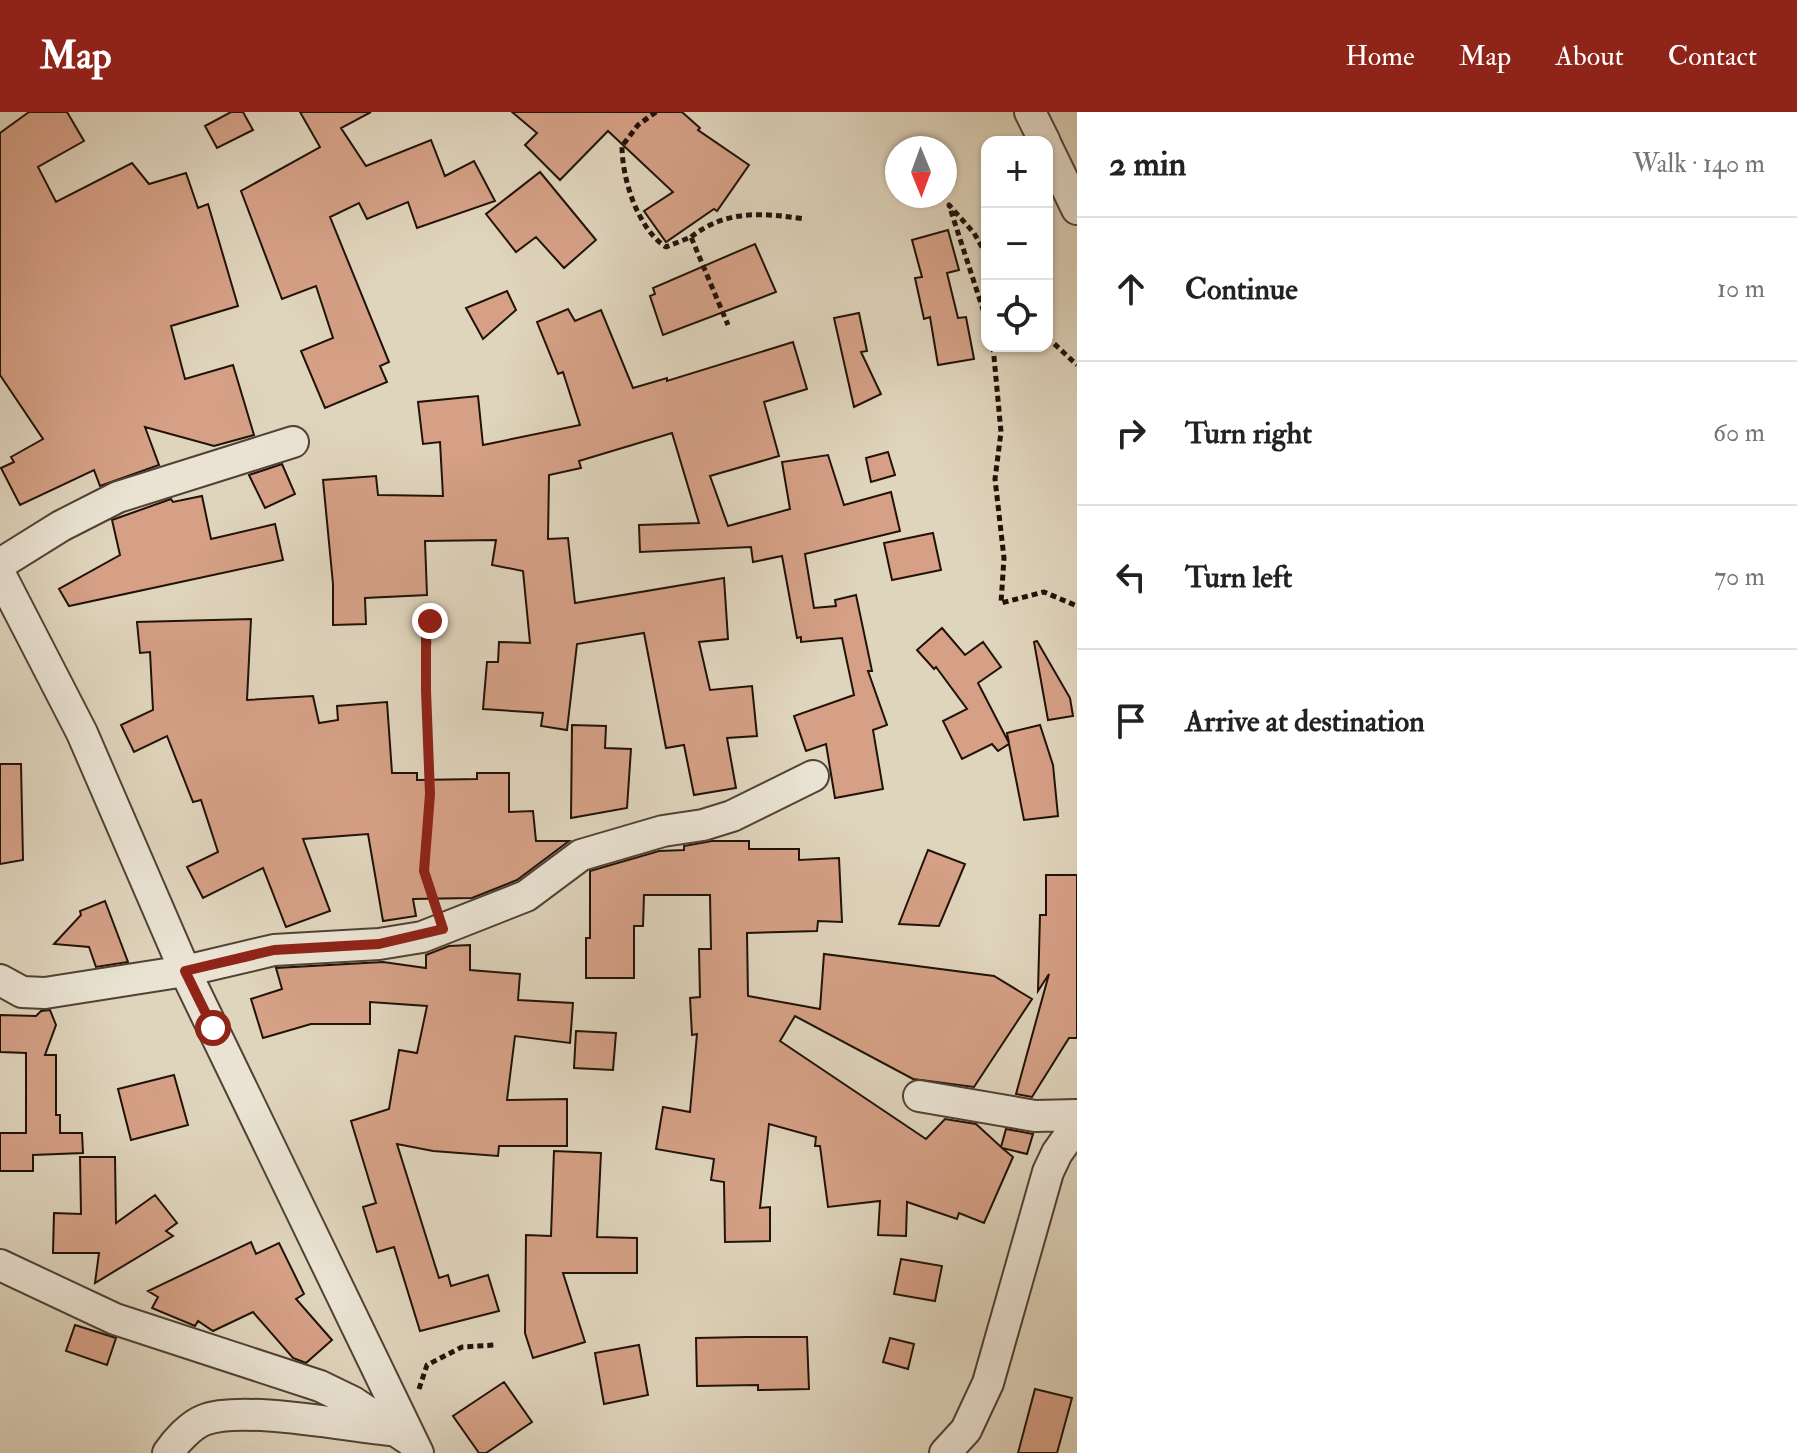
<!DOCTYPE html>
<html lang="en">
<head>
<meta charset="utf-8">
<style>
  :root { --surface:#fff; --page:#f6f6f6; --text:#222; --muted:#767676; --line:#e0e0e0; --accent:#8f2418 }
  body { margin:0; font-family:"IM FELL Double Pica",serif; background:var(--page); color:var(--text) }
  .controls { position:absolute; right:24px; top:24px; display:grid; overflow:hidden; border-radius:16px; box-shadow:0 2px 6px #0004 }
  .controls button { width:72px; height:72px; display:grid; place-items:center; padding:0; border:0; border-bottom:2px solid var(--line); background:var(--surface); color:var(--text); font:40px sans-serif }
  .compass { position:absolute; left:885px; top:24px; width:72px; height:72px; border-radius:50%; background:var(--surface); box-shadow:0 2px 6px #0004; rotate:179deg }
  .stop { position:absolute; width:24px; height:24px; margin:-18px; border:6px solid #8f2418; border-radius:50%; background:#fff }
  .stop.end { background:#8f2418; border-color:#fff; box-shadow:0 2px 8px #0008 }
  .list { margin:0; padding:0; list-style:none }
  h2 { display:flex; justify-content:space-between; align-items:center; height:104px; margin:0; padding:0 32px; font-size:34px }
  h2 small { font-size:26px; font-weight:400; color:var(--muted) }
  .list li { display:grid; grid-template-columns:52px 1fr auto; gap:24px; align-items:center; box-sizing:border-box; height:144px; padding:0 32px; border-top:2px solid var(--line) }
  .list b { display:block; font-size:30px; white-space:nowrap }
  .list em { font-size:26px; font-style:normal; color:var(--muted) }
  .icon { flex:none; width:44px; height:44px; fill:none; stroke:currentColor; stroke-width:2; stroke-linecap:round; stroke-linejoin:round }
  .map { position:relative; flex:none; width:1077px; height:1341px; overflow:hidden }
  header { display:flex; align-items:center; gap:48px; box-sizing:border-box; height:112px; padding:0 40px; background:var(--accent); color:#fff }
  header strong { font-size:38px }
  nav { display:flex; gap:44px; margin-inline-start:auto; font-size:28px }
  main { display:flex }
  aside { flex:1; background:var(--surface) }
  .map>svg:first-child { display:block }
  .building { fill:#d5a086; stroke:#211207; stroke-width:2 }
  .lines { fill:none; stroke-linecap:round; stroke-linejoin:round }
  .minor-casing { stroke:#504234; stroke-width:34 }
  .path { stroke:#211207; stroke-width:5; stroke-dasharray:6 4; stroke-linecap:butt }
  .minor { stroke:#eae3d3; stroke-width:30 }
  .route { stroke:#8f2418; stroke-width:10 }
</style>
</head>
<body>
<header>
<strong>Map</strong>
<nav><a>Home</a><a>Map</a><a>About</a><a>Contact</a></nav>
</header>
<main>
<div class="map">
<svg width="1077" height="1341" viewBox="0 0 1077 1341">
  <rect width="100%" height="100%" fill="#dfd4bc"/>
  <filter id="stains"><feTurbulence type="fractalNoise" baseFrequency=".0025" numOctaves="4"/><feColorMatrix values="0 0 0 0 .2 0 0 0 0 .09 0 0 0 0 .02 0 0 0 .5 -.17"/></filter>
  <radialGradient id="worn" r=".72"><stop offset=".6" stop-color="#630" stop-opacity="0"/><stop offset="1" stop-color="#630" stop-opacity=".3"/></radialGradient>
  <path class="building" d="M29 0H67L84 29 38 55 56 90 132 51 149 72 186 61 198 96 208 92 238 194 171 214 185 267 233 253 254 323 214 334 145 315 159 353 100 374 94 358 20 393 1 356 14 350 11 345 43 327 0 263V21Z
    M231 0H243L253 18 217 36 205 14Z
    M300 0H371L341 16 366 54 431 28 445 64 474 49 495 89 417 116 408 90 367 107 359 91 330 105 389 250 380 254 387 270 325 296 301 239 333 226 316 174 282 187 241 79 320 35Z
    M512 0H682L700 16 698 18 749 53 717 99 714 97 666 130 644 99 673 80 608 19 560 68 525 33 537 21Z
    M540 60 596 128 564 156 536 125 516 140 486 102Z
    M948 118 959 158 947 161 958 206 966 205 974 247 938 253 930 205 924 207 915 166 922 165 912 128Z
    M755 132 776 180 663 223 650 184 655 182 653 176Z
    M507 179 516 198 483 227 466 196Z
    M568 197 575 209 601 198 633 276 667 266V269L793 230 807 277 764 290 779 344 710 364 728 414 790 397 782 350 828 343 844 393 891 380 900 419 805 442 814 496 836 494 835 488 856 483 872 559H868L887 613 873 618 883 677 835 686 826 632 806 639 794 604 854 583 842 526 801 530V525L797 526 782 444 753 450 751 435 640 440 639 413 699 411 672 321 579 349 581 356 549 363 548 427 568 426 575 491 724 466 728 527 699 530 710 578 752 574 757 624 727 626 736 676 694 683 684 633 666 636 644 521 577 532 567 618 541 614 543 601 483 597 487 550H498L499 530 530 531 523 459 492 453 496 428 425 429 427 483 365 486 366 512 333 513V472L323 368 376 364 378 383 443 384 440 330 423 332 418 290 478 284 483 333 580 313 563 260 558 262 537 210Z
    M859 201 867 239 861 240 881 282 854 295 834 206Z
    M888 340 895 363 871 370 866 346Z
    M282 352 295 382 265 396 249 363Z
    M202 384 211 427 275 412 283 448 69 494 59 477 120 443 112 408 171 387 173 390Z
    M933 421 941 458 892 468 884 431Z
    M251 507 247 588 313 584 319 611 338 608 337 594 387 590 392 661H417V668L477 667V661H509V700L533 699 536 729H569L517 768 472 786 413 787 416 804 383 809 368 722 303 727 330 799 286 815 263 756 203 786 187 755 218 740 201 688 193 690 167 624 134 640 121 613 153 598 150 540 140 541 137 510Z
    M942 516 965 543 983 530 1001 555 978 571 1009 631 1007 621 1040 613 1053 653 1058 704 1024 708 1009 632 998 639 992 632 962 647 943 609 967 597 936 555 934 557 917 538Z
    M1037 529 1070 586 1073 604 1048 608 1034 530Z
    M572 613 606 614 605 636 631 637 627 696 571 706Z
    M0 652H21L23 748 0 752Z
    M712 729H749V737H799V748L839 746 842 810 818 809 817 819 747 821 748 884 820 897 824 842 994 864 1032 887 974 975 913 967 795 904 780 929 926 1027 945 1007 976 1012 1001 1035 1006 1017 1033 1022 1027 1042 1002 1036 1013 1045 984 1111 959 1101 957 1107 907 1090 906 1124 878 1123 880 1089 828 1095 820 1034H815L816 1025 769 1012 760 1096 770 1095V1129L725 1130 724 1070 711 1068 714 1047 656 1037 663 995 690 1000 697 922 692 923 690 886 700 885 699 837H711L710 783H644L643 814H634V866H586V826H590V759L659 739 684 738V734Z
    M928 738 965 752 939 814 899 812Z
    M1046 763H1077V926H1069L1032 985 1016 982 1049 862 1038 879 1040 803H1046Z
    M105 789 128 850 96 855 89 835 54 832 81 803 80 799Z
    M470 833V858L520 862 518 888 573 891 570 931 515 924 507 988 567 987V1034H499L498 1044 433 1039 397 1032 439 1166 448 1163 451 1174 488 1163 499 1199 420 1219 394 1135 377 1140 363 1095 376 1091 351 1009 389 997 399 938 417 941 427 894 370 890V912H311L263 926 251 887 282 877 276 856 383 850 426 856V843L449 834Z
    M50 898 56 913 45 943H56V1003H60V1021H82L83 1041 33 1043V1059H0V1021H26V941L0 940V903L36 904 41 899Z
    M576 919 616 921 613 958 574 956Z
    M174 963 188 1013 131 1028 118 977Z
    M554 1039 601 1041 597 1125 637 1126V1161H563L585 1230 533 1246 525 1221 526 1123 551 1124Z
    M80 1045H115L116 1111 155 1083 177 1111 166 1119 173 1124 95 1171 99 1141H53L54 1101 81 1102Z
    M251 1130 256 1142 279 1131 304 1182 296 1187 332 1228 306 1251 293 1246 253 1200 213 1219 198 1209 195 1214 152 1196 158 1185 148 1179Z
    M901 1147 942 1154 935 1189 894 1182Z
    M75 1213 116 1226 107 1253 66 1239Z
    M747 1225H807L809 1277 758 1278V1273L697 1274 696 1226Z
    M890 1226 914 1232 908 1257 883 1250Z
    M639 1233 648 1283 604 1292 595 1241Z
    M504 1270 532 1310 486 1341H479L453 1304Z
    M1035 1277 1072 1286 1057 1341H1018Z"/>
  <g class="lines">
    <defs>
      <path id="minor" d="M1030 0 1045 30
        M1047 35 1077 97
        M0 452 61 414 118 385 293 330
        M0 462 82 621 185 859 418 1341
        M0 868 22 880 45 881 185 859 274 838 379 832 422 825 526 784 581 743 663 719 703 713 732 704 813 664
        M919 984 1035 1004 1077 1003
        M0 1153 115 1207 320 1274 353 1290 411 1329
        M168 1341C176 1329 191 1313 204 1308 241 1293 347 1314 391 1318
        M945 1341 966 1318 988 1271 1048 1060 1057 1041 1077 1013"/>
    </defs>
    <use href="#minor" class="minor-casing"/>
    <path class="path" d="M656 0 638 13 622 34C622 66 637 116 666 135L691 125 728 213
      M691 125C727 97 763 101 805 107
      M987 144 974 121 949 93 987 210
      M1047 225 1077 253
      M993 234 1001 320 995 367 1004 446 1001 491 1044 480 1077 494
      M430 509 426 578 430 682 424 759 432 790
      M419 1277 427 1253 462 1235 495 1233"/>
    <use href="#minor" class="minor"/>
  </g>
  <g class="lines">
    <path class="route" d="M213 916 185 859 274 838 379 832 443 817 424 759 430 682 426 578V519L430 509"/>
  </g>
  <rect width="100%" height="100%" filter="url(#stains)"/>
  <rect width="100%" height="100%" fill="url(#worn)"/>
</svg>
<div class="controls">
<button>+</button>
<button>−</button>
<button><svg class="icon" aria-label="locate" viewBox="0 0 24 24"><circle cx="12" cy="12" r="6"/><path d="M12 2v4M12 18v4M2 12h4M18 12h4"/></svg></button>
</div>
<svg class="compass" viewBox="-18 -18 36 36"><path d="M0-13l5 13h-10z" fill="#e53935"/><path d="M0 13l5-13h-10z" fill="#767676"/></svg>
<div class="stop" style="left:213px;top:916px"></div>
<div class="stop end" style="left:430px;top:509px"></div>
</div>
<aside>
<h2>2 min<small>Walk · 140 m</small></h2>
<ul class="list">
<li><svg class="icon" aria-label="ahead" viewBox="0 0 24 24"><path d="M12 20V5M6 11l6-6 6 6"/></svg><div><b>Continue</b></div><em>10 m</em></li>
<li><svg class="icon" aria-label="right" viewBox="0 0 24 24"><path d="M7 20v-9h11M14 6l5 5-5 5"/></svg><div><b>Turn right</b></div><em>60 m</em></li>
<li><svg class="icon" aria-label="left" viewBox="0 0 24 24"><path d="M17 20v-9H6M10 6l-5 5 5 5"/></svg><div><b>Turn left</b></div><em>70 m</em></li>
<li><svg class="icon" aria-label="arrive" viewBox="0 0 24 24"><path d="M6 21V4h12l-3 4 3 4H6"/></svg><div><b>Arrive at destination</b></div></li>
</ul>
</aside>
</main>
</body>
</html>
